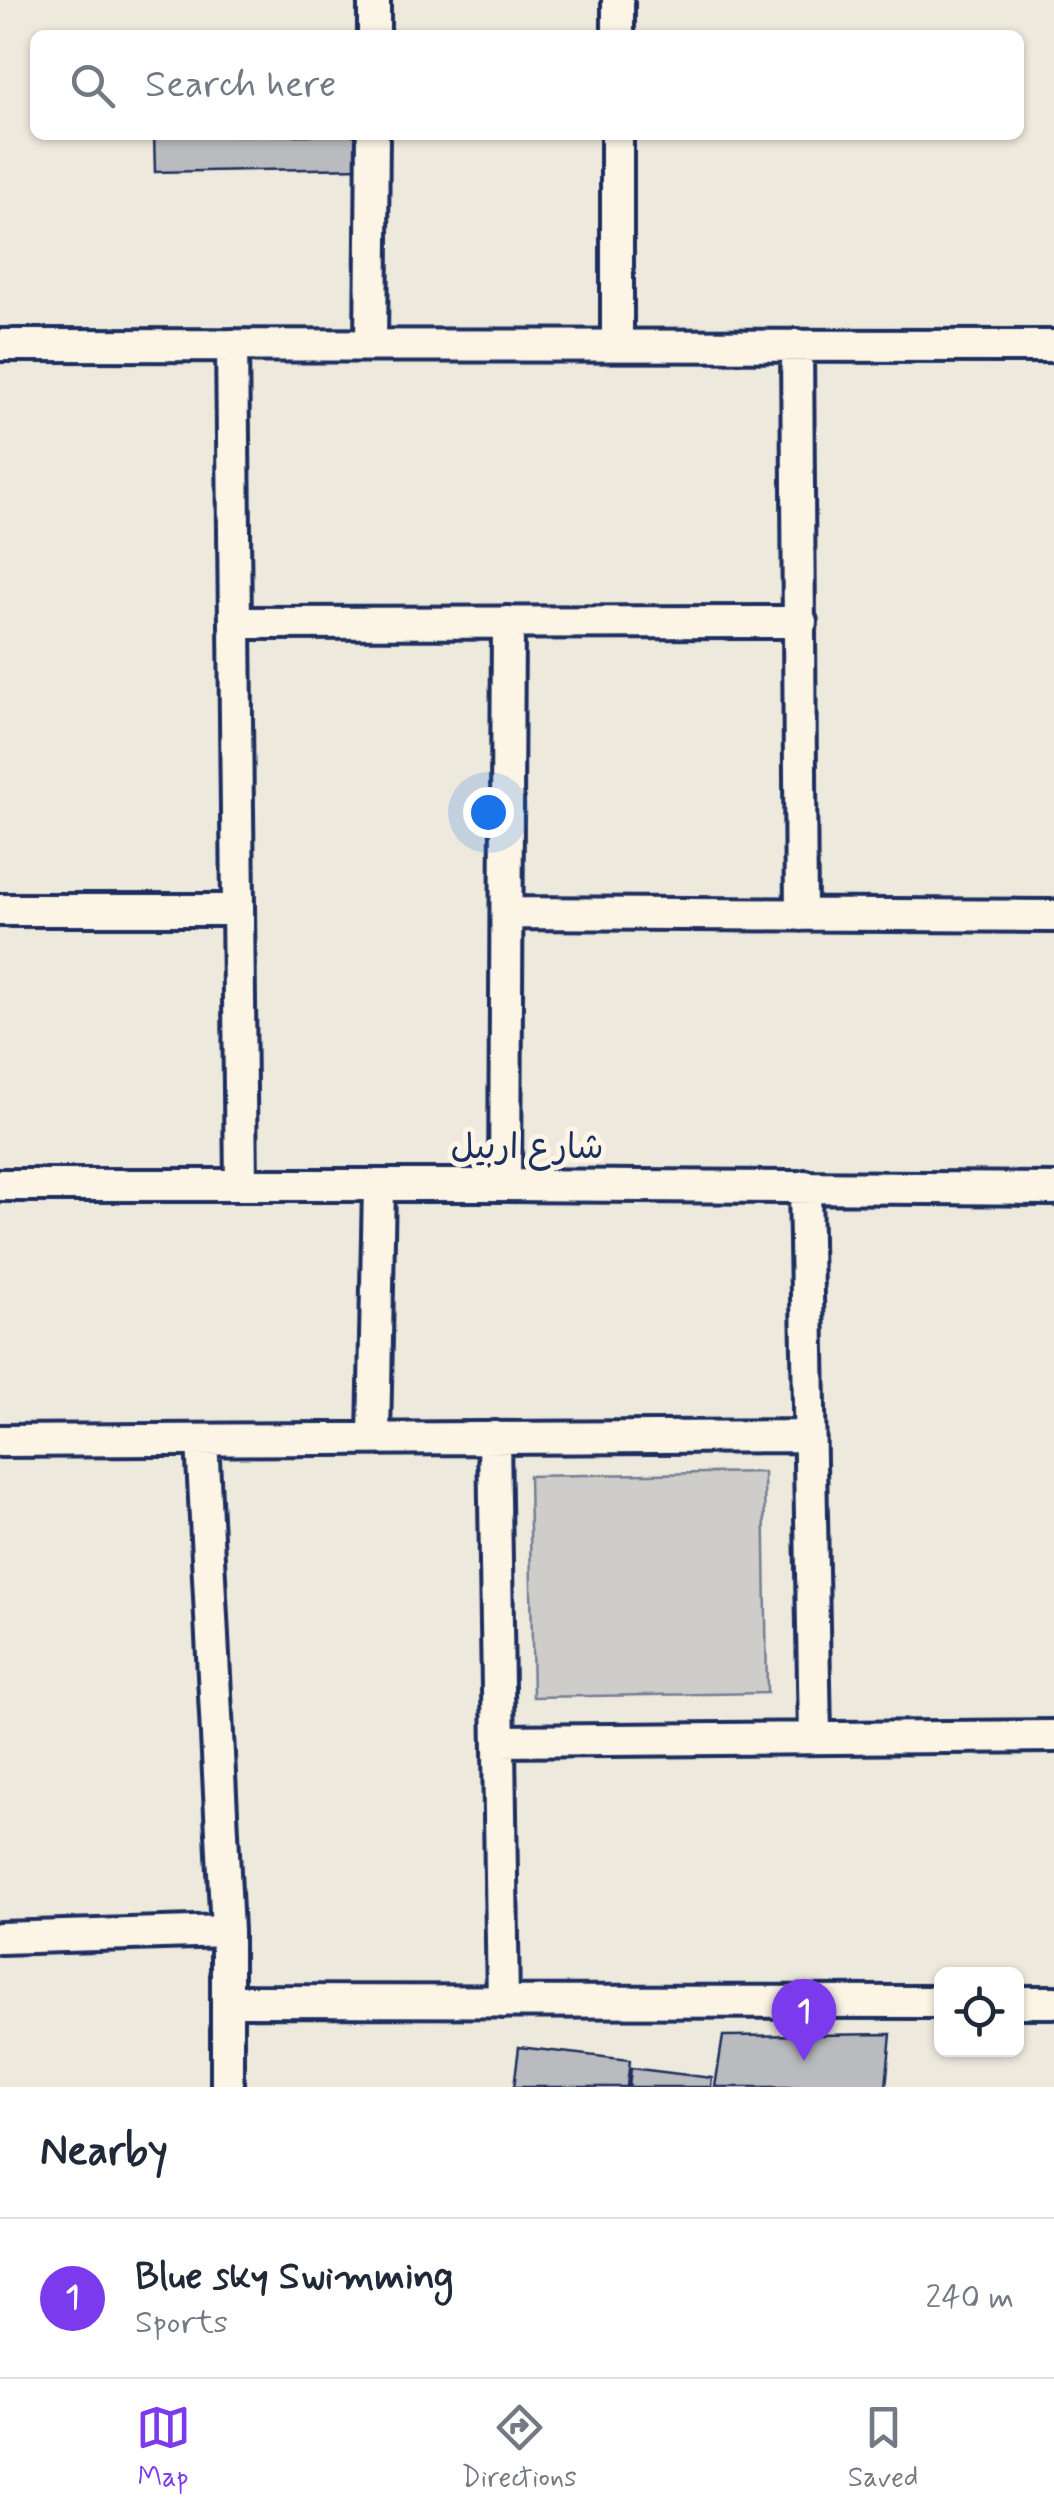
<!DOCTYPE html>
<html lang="en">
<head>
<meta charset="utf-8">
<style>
  :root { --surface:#fff; --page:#f2f2f3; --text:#1f2937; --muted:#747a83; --line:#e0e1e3; --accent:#7c3aed }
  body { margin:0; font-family:Mynerve,"Playpen Sans Arabic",sans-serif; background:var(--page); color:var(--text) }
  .controls { position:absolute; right:30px; bottom:30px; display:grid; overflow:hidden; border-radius:15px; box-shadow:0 2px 8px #0004 }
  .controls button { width:90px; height:90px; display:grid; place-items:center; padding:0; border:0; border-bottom:2px solid var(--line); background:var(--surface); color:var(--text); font:50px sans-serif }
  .you { position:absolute; left:488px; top:812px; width:35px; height:35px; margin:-25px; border:8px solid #fff; border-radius:50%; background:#1a73e8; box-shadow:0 0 0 15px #1a73e833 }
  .badge { display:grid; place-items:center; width:65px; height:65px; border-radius:50%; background:var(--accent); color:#fff; font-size:32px; font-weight:700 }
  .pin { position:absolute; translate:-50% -82px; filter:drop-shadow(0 2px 5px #0008) }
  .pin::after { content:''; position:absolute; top:52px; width:35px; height:30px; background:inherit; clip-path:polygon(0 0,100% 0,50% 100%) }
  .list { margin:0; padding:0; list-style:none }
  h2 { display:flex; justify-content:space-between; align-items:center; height:130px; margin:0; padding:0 40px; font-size:42px }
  h2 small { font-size:32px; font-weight:400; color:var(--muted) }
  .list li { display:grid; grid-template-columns:65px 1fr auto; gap:30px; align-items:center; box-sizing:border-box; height:160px; padding:0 40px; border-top:2px solid var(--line) }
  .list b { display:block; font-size:38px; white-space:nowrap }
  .list p { margin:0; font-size:32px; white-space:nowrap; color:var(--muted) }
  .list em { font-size:32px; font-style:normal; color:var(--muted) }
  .icon { flex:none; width:55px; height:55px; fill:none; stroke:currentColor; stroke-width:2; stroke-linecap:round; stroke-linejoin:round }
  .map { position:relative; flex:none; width:1054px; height:2087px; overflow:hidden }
  .search { position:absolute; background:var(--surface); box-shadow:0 2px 8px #0004; left:30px; right:30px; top:30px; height:110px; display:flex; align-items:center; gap:25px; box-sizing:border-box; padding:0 35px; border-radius:15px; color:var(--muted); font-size:38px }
  .sheet { height:290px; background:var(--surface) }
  nav { display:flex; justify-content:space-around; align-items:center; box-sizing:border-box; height:140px; border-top:2px solid var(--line); background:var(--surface); font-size:28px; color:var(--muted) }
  nav a { display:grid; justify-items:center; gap:5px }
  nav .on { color:var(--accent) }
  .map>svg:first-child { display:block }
  .green { fill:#cfcdca; stroke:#757e94; stroke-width:2.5 }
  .building { fill:#babbbe; stroke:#1b2f5e; stroke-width:2.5 }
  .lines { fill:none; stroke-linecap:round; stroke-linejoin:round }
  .street-casing { stroke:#1b2f5e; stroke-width:38 }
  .street { stroke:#fcf5e5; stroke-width:30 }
  .labels { text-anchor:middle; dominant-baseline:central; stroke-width:10; stroke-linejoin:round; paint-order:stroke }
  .street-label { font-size:35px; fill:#1b2f5e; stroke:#fcf5e5 }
</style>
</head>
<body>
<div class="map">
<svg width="1054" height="2087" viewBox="0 0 1054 2087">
  <rect width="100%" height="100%" fill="#eee9dd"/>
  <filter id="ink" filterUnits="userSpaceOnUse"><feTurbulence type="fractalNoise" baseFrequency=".01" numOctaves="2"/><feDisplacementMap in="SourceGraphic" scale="20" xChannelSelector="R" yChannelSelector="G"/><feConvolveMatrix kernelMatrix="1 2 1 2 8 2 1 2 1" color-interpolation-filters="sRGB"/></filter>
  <g filter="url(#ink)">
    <path class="green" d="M764 1472 767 1693 533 1697 529 1476Z"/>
    <path class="building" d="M154 135H362L363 168 155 172Z
      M891 2034 886 2087H715L723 2036Z
      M519 2047 630 2060 627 2087H514Z
      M631 2068 712 2078 711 2087H629Z"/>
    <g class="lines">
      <defs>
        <path id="street" d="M374 35V0
          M618 35V0
          M0 345 1054 346
          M232 345 241 1184
          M371 345 373 135
          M617 345V135
          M797 345 801 915
          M237 623 801 622
          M0 910H236
          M507 913 1054 916
          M0 1185H505L1054 1189
          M505 1185 508 622
          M805 1186 815 1736
          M374 1437 379 1187
          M494 1437 503 2002
          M202 1440 227 1931V2087
          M0 1441 808 1436
          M500 1741 1054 1736
          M0 1938 227 1931
          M229 2001 942 2002
          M1016 2002H1054"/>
      </defs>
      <use href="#street" class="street-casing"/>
      <use href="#street" class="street"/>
    </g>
  </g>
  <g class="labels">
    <g class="street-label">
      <text x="527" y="1148">شارع اربيل</text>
    </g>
  </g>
</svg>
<div class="controls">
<button><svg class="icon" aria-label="locate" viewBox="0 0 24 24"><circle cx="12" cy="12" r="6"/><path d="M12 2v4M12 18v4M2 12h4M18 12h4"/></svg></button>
</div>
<div class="you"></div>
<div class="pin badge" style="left:804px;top:2061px">1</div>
<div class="search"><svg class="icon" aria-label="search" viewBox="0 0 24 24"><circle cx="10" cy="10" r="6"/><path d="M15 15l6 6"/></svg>Search here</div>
</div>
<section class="sheet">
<h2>Nearby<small></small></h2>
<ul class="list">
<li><span class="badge">1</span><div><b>Blue sky Swimming</b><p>Sports</p></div><em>240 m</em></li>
</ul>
</section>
<nav>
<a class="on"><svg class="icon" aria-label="map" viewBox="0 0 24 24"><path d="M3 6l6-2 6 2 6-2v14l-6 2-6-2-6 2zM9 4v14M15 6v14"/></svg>Map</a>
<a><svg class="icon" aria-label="directions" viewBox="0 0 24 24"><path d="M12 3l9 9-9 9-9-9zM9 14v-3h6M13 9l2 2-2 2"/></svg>Directions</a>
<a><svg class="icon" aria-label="saved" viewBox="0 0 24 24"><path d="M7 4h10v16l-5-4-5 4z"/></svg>Saved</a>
</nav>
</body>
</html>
